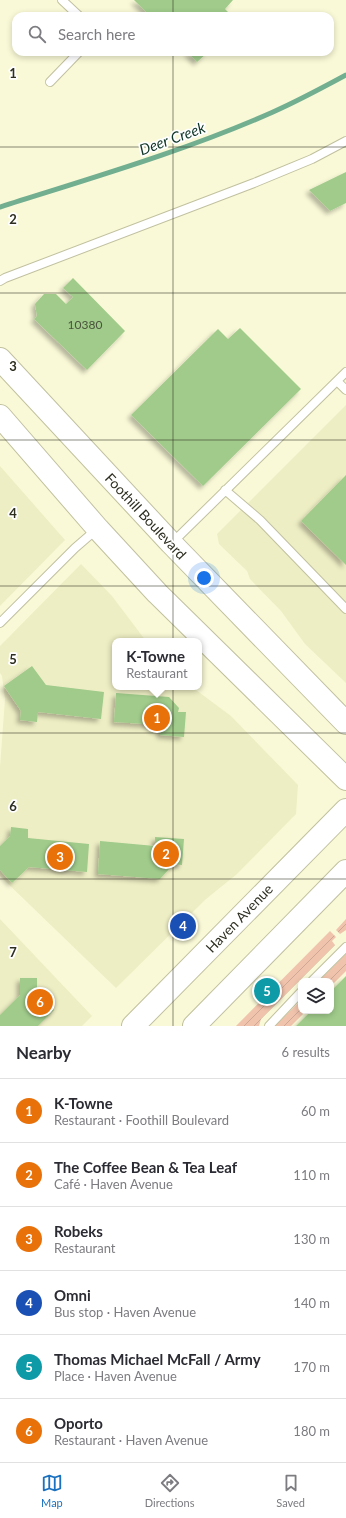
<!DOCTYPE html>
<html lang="en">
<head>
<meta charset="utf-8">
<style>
  :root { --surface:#fff; --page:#f2f2f3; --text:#2b2b33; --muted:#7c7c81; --line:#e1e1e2; --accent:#1b71bf }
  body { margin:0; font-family:Lato,sans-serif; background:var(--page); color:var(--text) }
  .controls { position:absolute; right:12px; bottom:12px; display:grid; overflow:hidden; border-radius:8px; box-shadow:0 2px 6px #0003 }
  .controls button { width:36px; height:36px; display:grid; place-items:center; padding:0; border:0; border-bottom:1px solid var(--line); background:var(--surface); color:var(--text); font:20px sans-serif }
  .you { position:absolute; left:204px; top:578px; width:14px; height:14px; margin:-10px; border:3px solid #fff; border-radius:50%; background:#1a73e8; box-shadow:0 0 0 6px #1a73e833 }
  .badge { display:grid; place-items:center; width:26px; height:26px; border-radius:50%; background:var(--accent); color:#fff; font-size:13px; font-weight:700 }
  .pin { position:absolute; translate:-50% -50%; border:2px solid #fff; box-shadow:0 1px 4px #0006 }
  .popup { position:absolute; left:112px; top:638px; width:90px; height:52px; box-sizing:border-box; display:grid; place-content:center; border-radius:8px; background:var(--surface); filter:drop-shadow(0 1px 3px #0005); font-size:13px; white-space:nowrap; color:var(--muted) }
  .popup b { font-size:15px; color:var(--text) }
  .popup::after { content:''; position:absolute; left:50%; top:100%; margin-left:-8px; border:8px solid transparent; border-top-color:var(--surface) }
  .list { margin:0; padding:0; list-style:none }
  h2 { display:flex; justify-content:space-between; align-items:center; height:52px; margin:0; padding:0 16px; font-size:17px }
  h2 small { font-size:13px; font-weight:400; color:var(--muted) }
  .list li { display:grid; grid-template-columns:26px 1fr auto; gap:12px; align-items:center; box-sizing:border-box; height:64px; padding:0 16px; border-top:1px solid var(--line) }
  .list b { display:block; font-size:15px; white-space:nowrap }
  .list p { margin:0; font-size:13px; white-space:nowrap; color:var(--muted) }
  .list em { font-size:13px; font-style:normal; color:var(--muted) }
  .icon { flex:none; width:22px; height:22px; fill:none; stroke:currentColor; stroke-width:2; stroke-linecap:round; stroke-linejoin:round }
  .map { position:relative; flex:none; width:346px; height:1026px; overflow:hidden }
  .search { position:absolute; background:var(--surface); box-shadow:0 2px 6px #0003; left:12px; right:12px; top:12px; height:44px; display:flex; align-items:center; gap:10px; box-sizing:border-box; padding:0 14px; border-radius:12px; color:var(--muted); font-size:15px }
  .sheet { height:436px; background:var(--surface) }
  nav { display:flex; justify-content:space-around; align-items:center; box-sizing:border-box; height:56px; border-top:1px solid var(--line); background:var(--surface); font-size:11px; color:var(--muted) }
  nav a { display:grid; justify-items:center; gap:2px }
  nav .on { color:var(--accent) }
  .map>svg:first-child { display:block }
  .built { fill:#eeeec4 }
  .garden { fill:url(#garden-furrows) }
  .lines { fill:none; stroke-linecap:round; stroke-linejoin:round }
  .stream { stroke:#72ae90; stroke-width:5 }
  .building { fill:#a0cb8b; filter:url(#shadow) }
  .lane-casing { stroke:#c1c1a0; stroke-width:10 }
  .primary-casing { stroke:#c1c1a0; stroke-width:24 }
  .lane { stroke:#fff; stroke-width:8 }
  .primary { stroke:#fff; stroke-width:22 }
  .grid { fill:none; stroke:#2d2d20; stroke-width:1; stroke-opacity:0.55 }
  .labels { text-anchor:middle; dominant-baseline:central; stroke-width:3.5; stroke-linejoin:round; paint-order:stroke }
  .number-label { font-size:12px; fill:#4a543b }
  .street-label { font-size:14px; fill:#2d2d20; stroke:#fff }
  .water-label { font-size:15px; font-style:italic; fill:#0d3425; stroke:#fff }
  .grid-label { font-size:13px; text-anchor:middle; font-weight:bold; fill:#2d2d20; stroke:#fff; stroke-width:3.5; stroke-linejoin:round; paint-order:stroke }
</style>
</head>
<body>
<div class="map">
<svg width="346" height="1026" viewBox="0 0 346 1026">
  <defs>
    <pattern id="garden-furrows" width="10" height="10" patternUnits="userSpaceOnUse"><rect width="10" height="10" fill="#f0c3ac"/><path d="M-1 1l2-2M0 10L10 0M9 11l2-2" fill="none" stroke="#cea894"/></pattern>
    <filter id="shadow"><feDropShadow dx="-3.5" dy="3.5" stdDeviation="2" flood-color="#0004"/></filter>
  </defs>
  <rect width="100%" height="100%" fill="#f9f9d7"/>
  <path class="built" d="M346 405V683L305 644 281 611 250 579 247 571 219 544 217 534Z
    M0 466 65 540 0 606Z
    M81 564 112 596 146 641H115V687H192L231 716 298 785 296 814 237 874 206 899 116 988 0 876V767L5 699 2 676 0 673V646Z
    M0 919 92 1016 82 1026H0Z"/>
  <path class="garden" d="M346 919V930L340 934 336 930Z
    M330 931 336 937 332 941 335 945 261 1019 259 1026H236Z
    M346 954V971L331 986V981H319Z
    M301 1000V1011H306L291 1026H275Z"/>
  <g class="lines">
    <path class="stream" d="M0 207C91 178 185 151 273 112 298 101 322 88 346 75"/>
  </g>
  <path class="building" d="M134 0H233L225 9 232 16H150Z
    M187 52H208L197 62Z
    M346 172V203L330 211 309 190Z
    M73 278 125 331 87 370 34 319 37 316 35 304 44 294H56L66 304 73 297 63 288Z
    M240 328 301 389 203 486 131 415 218 329 228 339Z
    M346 475V565L301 521Z
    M32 666 46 685 104 692 101 719 38 712 37 722 20 720 21 711 4 686Z
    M116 693 169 697 179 708 178 712H186L184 737 160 735 161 725 114 722Z
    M11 827 28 829V838L89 844 87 872 29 867 12 883 0 870V846L10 836Z
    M155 837 184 839 182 865 170 864V868L160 879 98 874 100 841 155 846Z
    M346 976V1026H296L311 1011H331V991Z
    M20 978H37V994L54 1010 38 1026H0V1015L20 995Z"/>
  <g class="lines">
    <defs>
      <path id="lane" d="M62 0 79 16
        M50 82 79 52
        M0 281 5 278 254 183 312 159 346 141
        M337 381 346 390
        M225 490 260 520 346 609
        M172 543 346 372
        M0 623 75 548 97 529
        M312 981 346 947
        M269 1026 301 992"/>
      <path id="primary" d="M0 359 171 543 346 723
        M0 416 98 529 157 593 346 779
        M133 1026 346 810
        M194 1026 346 871"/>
    </defs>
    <use href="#lane" class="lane-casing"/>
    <use href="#primary" class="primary-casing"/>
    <use href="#lane" class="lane"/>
    <use href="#primary" class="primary"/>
  </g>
  <path class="grid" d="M173 0V16M173 52V1026M0 147H346M0 293H346M0 440H346M0 586H346M0 733H346M0 879H346"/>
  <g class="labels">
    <g class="number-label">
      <text x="85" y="324">10380</text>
    </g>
    <g class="street-label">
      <text transform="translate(146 516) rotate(47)">Foothill Boulevard</text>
      <text transform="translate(239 918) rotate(-46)">Haven Avenue</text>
    </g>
    <g class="water-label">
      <text transform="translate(172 138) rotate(-20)">Deer Creek</text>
    </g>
  </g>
  <g class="grid-label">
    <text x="13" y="78">1</text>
    <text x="13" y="224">2</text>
    <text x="13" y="371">3</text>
    <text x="13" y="518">4</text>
    <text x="13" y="664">5</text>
    <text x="13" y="811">6</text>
    <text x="13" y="957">7</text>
  </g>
</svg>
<div class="controls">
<button><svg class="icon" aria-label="layers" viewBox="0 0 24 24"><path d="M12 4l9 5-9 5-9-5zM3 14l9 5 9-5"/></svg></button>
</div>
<div class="you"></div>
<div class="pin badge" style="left:157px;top:718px;background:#e8710a">1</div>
<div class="popup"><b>K-Towne</b>Restaurant</div>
<div class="pin badge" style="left:166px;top:854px;background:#e8710a">2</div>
<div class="pin badge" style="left:60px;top:857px;background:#e8710a">3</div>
<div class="pin badge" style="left:183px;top:926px;background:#1a4fb4">4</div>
<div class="pin badge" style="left:267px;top:991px;background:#0f9aa8">5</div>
<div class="pin badge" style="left:40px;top:1002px;background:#e8710a">6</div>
<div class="search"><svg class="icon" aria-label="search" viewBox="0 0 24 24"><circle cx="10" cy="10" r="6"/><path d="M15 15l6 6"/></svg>Search here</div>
</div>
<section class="sheet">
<h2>Nearby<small>6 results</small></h2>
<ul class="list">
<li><span class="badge" style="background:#e8710a">1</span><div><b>K-Towne</b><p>Restaurant · Foothill Boulevard</p></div><em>60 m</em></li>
<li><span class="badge" style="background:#e8710a">2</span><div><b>The Coffee Bean &amp; Tea Leaf</b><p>Café · Haven Avenue</p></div><em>110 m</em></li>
<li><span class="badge" style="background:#e8710a">3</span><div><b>Robeks</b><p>Restaurant</p></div><em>130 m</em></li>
<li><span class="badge" style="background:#1a4fb4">4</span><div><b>Omni</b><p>Bus stop · Haven Avenue</p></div><em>140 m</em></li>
<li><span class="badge" style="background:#0f9aa8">5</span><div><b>Thomas Michael McFall / Army</b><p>Place · Haven Avenue</p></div><em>170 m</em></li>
<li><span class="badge" style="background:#e8710a">6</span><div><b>Oporto</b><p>Restaurant · Haven Avenue</p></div><em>180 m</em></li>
</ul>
</section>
<nav>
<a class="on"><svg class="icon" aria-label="map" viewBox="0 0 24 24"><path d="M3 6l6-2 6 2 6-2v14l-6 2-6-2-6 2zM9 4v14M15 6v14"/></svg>Map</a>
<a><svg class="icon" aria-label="directions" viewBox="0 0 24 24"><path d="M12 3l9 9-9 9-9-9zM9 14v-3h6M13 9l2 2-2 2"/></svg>Directions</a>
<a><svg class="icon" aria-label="saved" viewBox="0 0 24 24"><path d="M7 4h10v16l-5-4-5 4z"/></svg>Saved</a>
</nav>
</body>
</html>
